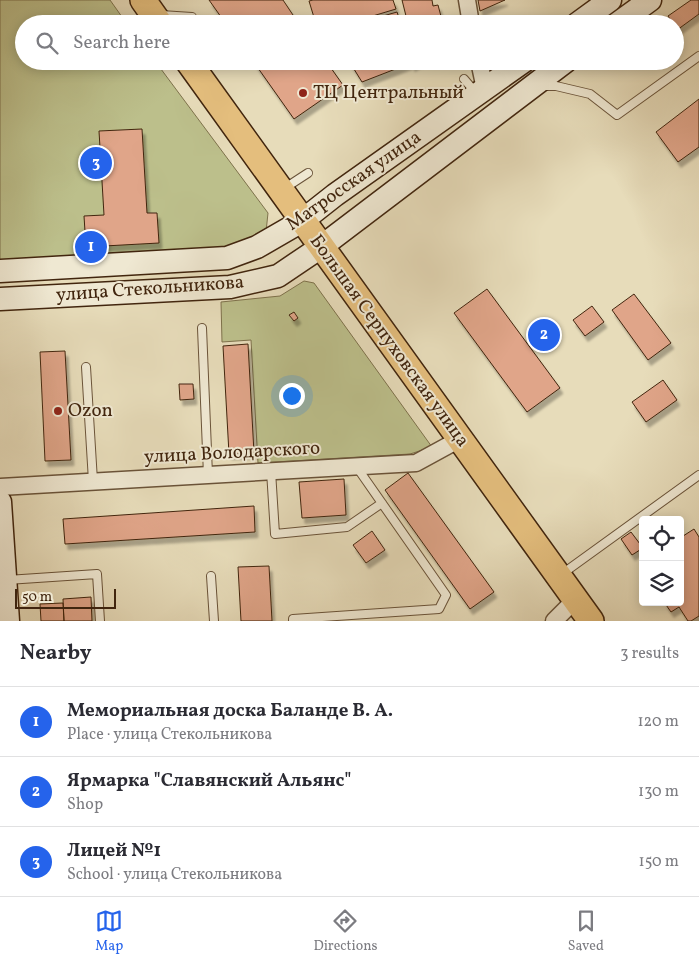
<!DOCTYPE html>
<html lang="en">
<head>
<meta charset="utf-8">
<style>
  :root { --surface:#fff; --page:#f2f2f3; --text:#2b2b33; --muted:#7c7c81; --line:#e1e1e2; --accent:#2563eb }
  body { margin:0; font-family:Vollkorn,serif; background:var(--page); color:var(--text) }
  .controls { position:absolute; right:15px; bottom:15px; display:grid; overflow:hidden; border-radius:5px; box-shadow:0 2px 12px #0003 }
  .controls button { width:45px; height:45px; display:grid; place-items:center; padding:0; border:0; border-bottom:1px solid var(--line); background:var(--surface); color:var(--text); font:25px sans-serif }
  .scale { position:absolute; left:15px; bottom:12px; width:101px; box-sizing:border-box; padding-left:5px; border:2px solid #41250e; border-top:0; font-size:14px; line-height:18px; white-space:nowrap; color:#41250e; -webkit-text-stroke:4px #efe8d2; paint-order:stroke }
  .you { position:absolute; left:291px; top:395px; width:18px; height:18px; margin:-12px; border:4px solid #fff; border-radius:50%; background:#1a73e8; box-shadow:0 0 0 8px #1a73e833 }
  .badge { display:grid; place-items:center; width:32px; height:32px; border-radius:50%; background:var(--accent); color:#fff; font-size:16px; font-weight:700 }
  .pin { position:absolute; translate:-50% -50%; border:2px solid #fff; box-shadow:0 1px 5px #0006 }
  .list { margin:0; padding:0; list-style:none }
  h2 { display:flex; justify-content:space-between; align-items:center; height:65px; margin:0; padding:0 20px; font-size:21px }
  h2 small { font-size:16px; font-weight:400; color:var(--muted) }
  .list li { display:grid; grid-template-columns:32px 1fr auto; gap:15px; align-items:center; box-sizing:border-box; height:70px; padding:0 20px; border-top:1px solid var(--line) }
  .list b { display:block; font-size:19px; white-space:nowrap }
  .list p { margin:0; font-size:16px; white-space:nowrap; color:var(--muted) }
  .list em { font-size:16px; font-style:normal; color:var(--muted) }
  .icon { flex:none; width:28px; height:28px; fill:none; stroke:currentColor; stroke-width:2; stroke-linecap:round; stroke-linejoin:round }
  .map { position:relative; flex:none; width:699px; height:621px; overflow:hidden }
  .search { position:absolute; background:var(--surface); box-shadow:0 2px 12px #0003; left:15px; right:15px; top:15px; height:55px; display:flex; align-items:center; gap:12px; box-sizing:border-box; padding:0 18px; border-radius:28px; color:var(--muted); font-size:19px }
  .sheet { height:275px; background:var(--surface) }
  nav { display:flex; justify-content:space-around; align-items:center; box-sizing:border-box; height:70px; border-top:1px solid var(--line); background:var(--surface); font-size:14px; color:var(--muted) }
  nav a { display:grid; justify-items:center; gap:2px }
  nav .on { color:var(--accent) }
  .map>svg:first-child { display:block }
  .green { fill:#bcbf8b; stroke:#7e724c }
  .building { fill:#e0a589; stroke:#41250e; filter:url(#shadow) }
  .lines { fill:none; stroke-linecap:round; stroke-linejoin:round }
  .lane-casing { stroke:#6a5339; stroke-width:10 }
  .street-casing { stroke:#6a5339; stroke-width:19 }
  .secondary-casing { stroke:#41250e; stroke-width:25 }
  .primary-casing { stroke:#41250e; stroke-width:28 }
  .lane { stroke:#efe8d2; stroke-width:8 }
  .street { stroke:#efe8d2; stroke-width:16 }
  .secondary { stroke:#efe8d2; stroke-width:22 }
  .primary { stroke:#e4be7d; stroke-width:25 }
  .poi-dot { fill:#8f2418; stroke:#efe8d2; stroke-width:2 }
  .labels { text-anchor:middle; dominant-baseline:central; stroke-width:4; stroke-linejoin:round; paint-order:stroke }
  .poi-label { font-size:19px; fill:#41250e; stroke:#efe8d2; text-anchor:start }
  .street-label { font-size:19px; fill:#41250e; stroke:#efe8d2 }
</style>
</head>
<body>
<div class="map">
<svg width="699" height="621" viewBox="0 0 699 621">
  <defs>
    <filter id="shadow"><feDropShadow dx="3" dy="5.5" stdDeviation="1" flood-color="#0004"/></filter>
  </defs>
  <rect width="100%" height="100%" fill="#e7dcba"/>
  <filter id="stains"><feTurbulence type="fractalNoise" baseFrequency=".004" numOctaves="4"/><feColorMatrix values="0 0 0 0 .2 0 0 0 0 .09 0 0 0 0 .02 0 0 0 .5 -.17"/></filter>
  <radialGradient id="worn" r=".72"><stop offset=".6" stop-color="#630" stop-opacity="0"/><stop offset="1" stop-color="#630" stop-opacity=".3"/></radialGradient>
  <path class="green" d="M0 0H110L127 24H24V61H155L268 213 266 232 254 243 202 255 0 264Z
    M304 281 314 283 432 447 410 454 258 463 251 340 222 342 221 302 280 296Z"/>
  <path class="building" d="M209 0H283L299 24H226Z
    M313 0H393L396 9 346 24H316L309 1Z
    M402 0H432L433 6 438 5 443 24H408Z
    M478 0H505L480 11Z
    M691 0H699V14L677 30 675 24H673L668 16Z
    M397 12 401 24H355Z
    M253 61H326L343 85 294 119Z
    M349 61H421L412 66 411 63 362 82Z
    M699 99V147L678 162 656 132Z
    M142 129 147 213H157L159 243 86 247 84 216 104 215 99 131Z
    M487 289 560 388 527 412 454 313Z
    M634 294 671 343 648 360 612 310Z
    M592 306 604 322 585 336 573 320Z
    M294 312 298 318 294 321 289 315Z
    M248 344 254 453 229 454 223 346Z
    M65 351 71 460 45 461 40 352Z
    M663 380 677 400 646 422 632 402Z
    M179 384H193L194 399 180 400Z
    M408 473 494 592 470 609 385 490Z
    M344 479 346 515 302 518 299 482Z
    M254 506 255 532 65 544 63 519Z
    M694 529 699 537V616L691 621H688L679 607 671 612 664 602H680V538Z
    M372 531 385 550 366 563 353 545Z
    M631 532 643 548 632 555 621 539Z
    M269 566 272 621H241L238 567Z
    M91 597 92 621H64L63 599Z
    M63 603 64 621H41L40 604Z"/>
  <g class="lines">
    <defs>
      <path id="lane" d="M161 15 192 17
        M464 79 476 93
        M543 86H556L590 94 617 115 699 56
        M285 188 308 173
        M202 328 208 475
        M86 367 93 481
        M271 471 275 534 347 527 382 503
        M562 574 699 475
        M211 576 214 621
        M7 580 97 574 100 621
        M293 621V619L439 609 446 595 356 466"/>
      <path id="street" d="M467 0 471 24
        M479 61 485 89
        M0 487 416 463 460 439
        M554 621 575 600"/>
      <path id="secondary" d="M577 24 610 0
        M617 24 650 0
        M0 271 227 258 257 247 302 221 335 195 524 61
        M0 299 230 287 278 276 321 247 566 61
        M0 502 8 621"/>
      <path id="primary" d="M143 0 160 24
        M188 61 591 621"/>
    </defs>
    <use href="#lane" class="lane-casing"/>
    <use href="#street" class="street-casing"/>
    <use href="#secondary" class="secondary-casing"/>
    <use href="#primary" class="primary-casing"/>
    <use href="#lane" class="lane"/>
    <use href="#street" class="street"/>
    <use href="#secondary" class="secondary"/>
    <use href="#primary" class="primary"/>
  </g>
  <g class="poi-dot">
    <circle cx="303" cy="93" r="5"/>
    <circle cx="58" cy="411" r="5"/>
  </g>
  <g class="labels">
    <g class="poi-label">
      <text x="313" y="93">ТЦ Центральный</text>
      <text x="68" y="411">Ozon</text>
    </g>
    <g class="street-label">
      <text transform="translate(354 181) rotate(-35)">Матросская улица</text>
      <text transform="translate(150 289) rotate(-4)">улица Стекольникова</text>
      <text transform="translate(389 341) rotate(54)">Большая Серпуховская улица</text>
      <text transform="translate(232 453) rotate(-3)">улица Володарского</text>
    </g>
  </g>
  <rect width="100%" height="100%" filter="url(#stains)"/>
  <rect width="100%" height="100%" fill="url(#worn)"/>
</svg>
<div class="controls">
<button><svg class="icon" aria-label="locate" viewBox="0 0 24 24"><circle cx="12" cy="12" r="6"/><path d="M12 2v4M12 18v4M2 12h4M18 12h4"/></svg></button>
<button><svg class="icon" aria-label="layers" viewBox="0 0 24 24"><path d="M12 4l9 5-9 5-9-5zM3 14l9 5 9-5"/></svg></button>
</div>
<div class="scale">50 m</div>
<div class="you"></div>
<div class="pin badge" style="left:91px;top:247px">1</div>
<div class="pin badge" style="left:544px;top:335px">2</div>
<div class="pin badge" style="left:96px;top:163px">3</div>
<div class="search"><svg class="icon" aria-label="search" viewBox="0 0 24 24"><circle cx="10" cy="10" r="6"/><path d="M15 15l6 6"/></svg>Search here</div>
</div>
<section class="sheet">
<h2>Nearby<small>3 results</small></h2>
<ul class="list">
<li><span class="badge">1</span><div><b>Мемориальная доска Баланде В. А.</b><p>Place · улица Стекольникова</p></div><em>120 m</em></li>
<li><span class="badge">2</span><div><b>Ярмарка &quot;Славянский Альянс&quot;</b><p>Shop</p></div><em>130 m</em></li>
<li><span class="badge">3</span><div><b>Лицeй №1</b><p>School · улица Стекольникова</p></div><em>150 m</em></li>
</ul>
</section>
<nav>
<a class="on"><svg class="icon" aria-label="map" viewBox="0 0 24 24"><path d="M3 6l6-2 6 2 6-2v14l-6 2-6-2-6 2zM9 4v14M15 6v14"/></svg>Map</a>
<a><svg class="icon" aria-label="directions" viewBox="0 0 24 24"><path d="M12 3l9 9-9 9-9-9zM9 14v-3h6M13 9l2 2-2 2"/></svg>Directions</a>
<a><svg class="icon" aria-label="saved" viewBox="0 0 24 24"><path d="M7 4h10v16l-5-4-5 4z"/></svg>Saved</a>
</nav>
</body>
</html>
